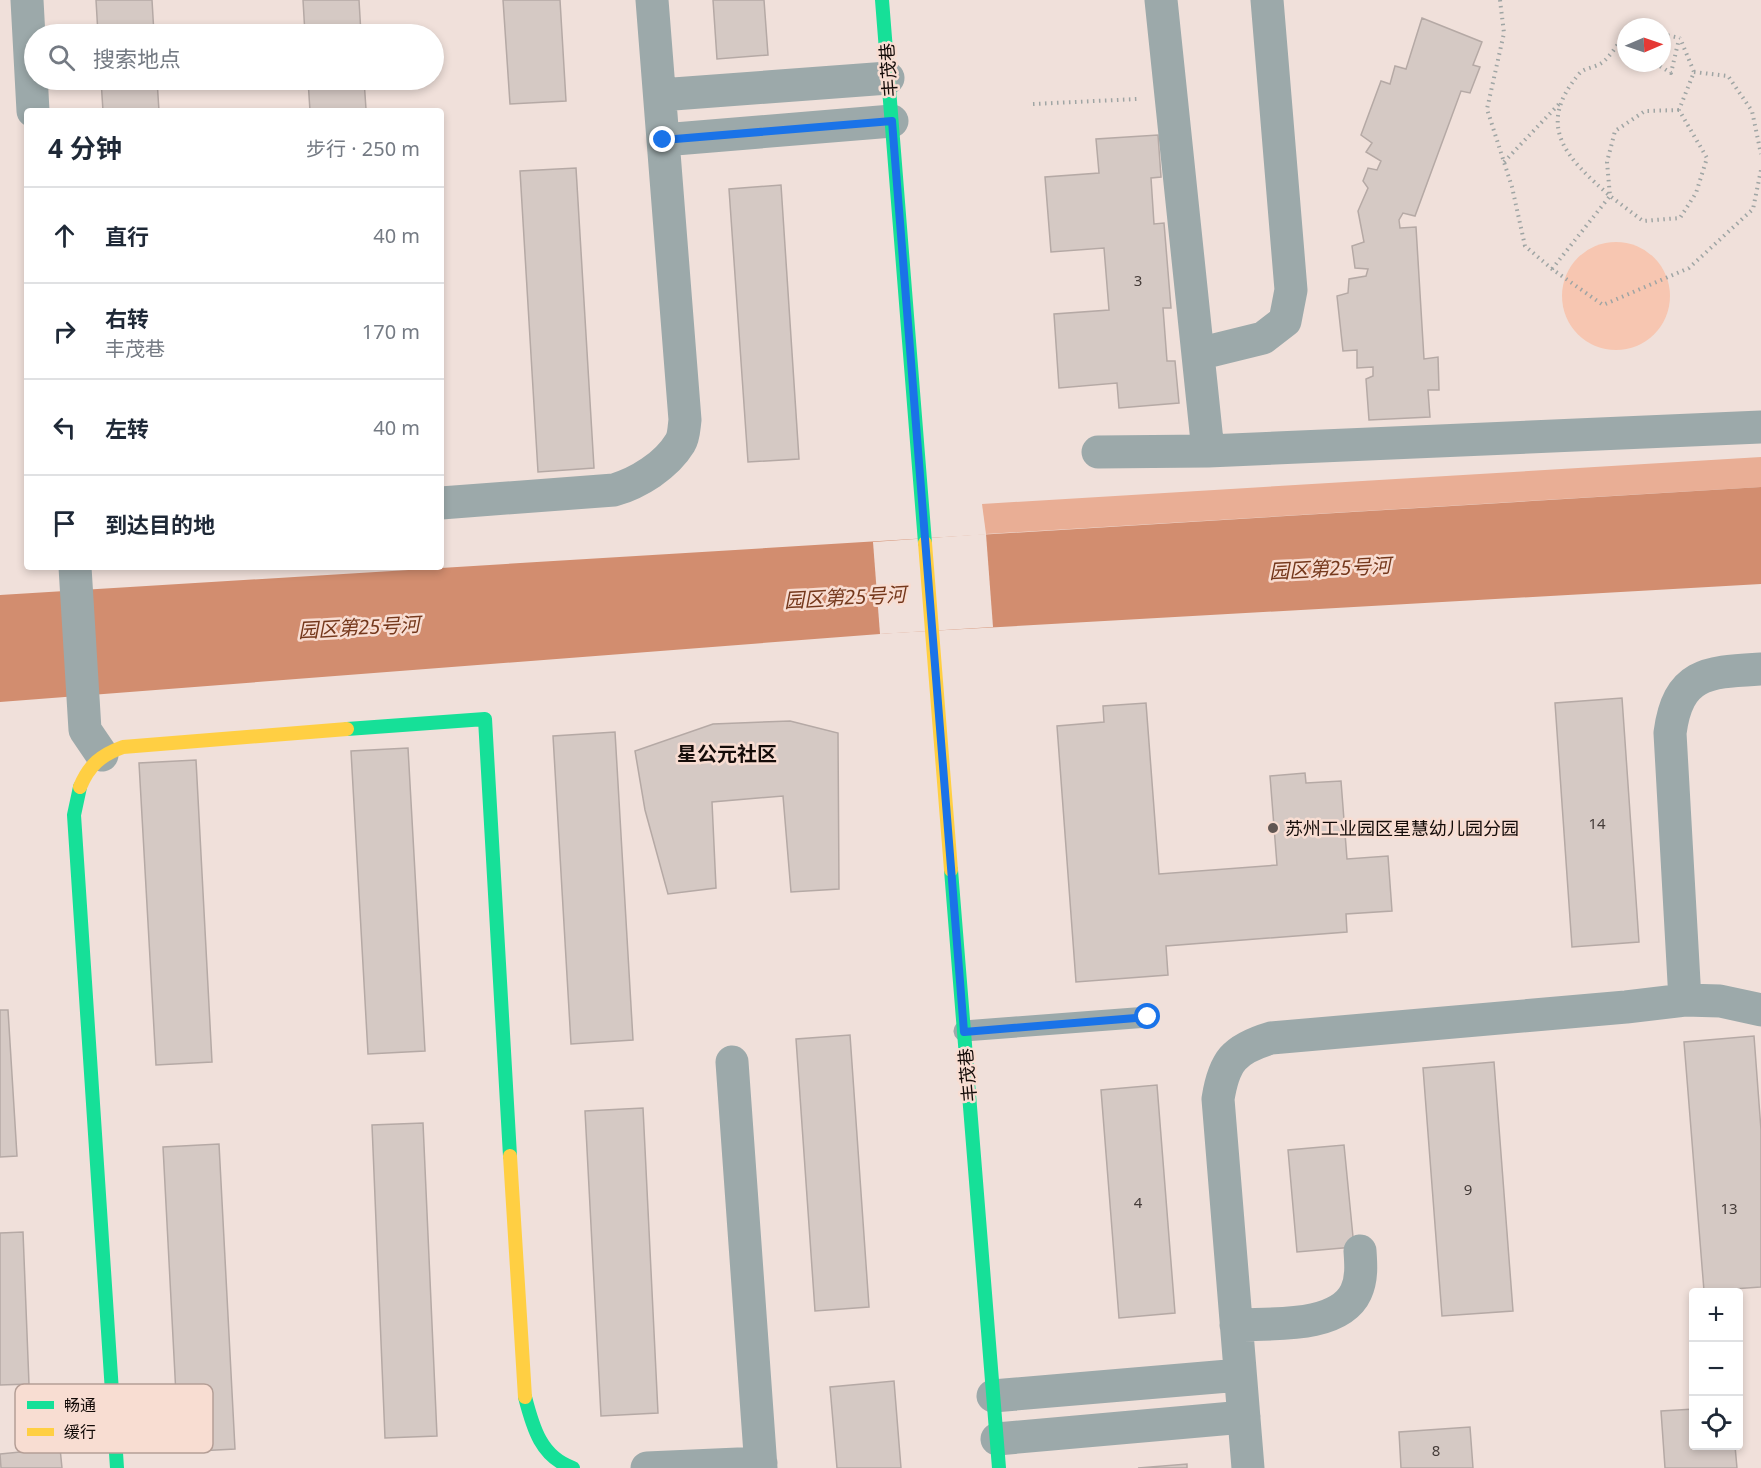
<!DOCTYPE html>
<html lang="zh">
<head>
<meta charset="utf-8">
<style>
  :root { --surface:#fff; --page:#f2f2f3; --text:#1f2937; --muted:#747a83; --line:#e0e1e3 }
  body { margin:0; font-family:"Noto Sans","Noto Sans SC",sans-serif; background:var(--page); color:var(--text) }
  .controls { position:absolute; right:18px; bottom:18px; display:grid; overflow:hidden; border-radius:6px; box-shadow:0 3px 9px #0003 }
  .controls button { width:54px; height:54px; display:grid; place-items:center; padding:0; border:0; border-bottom:2px solid var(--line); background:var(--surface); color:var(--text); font:30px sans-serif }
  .compass { position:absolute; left:1617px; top:18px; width:54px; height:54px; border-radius:50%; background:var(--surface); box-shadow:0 3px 9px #0003; rotate:88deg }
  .stop { position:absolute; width:18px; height:18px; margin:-14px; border:4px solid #1a73e8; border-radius:50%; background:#fff }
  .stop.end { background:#1a73e8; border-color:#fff; box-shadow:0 2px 6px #0008 }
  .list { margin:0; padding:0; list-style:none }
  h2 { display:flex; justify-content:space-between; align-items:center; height:78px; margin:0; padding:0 24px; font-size:26px }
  h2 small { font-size:20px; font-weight:400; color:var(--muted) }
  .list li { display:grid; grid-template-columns:39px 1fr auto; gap:18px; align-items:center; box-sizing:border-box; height:96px; padding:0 24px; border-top:2px solid var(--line) }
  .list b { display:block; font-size:22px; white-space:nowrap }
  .list p { margin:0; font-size:20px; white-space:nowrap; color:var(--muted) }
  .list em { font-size:20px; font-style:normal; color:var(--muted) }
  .icon { flex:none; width:33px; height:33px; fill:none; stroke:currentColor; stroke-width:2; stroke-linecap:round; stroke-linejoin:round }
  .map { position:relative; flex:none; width:1761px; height:1468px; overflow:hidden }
  .search { position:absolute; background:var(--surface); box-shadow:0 3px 9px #0003; left:24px; top:24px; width:420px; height:66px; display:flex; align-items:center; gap:15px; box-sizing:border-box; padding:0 21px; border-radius:33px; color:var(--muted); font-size:22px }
  .panel { position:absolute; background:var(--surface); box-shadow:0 3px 9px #0003; left:24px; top:108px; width:420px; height:462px; border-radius:6px }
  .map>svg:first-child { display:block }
  .green { fill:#f7c6b1 }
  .forest { fill:#e9ae95 }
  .water { fill:#d28d6f }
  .pier { fill:#f0e0da }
  .building { fill:#d5c9c4; stroke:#b5a9a5; stroke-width:1.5 }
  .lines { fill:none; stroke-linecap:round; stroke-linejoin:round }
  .path { stroke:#9fa5a4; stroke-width:4; stroke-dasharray:1.5 4.5; stroke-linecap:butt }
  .lane { stroke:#9ca9aa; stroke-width:21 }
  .street { stroke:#9ca9aa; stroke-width:33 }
  .fast { stroke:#16e098; stroke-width:14 }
  .slow { stroke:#ffcf43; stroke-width:14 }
  .route { stroke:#1a73e8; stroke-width:8 }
  .poi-dot { fill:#615652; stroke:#f8ddd2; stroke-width:2 }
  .labels { text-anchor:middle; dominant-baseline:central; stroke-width:5; stroke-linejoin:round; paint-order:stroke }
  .number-label { font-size:15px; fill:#453c39 }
  .street-label { font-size:18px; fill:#140c09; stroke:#f8ddd2 }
  .poi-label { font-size:18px; fill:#140c09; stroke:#f8ddd2; text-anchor:start }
  .water-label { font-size:20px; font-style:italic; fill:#75381c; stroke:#f8ddd2 }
  .neighbourhood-label { font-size:20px; font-weight:bold; fill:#140c09; stroke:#f8ddd2 }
  .key { fill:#f8ddd2; stroke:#b49e96; stroke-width:1.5 }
  .key-label { font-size:16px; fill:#140c09 }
</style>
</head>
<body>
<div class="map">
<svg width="1761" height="1468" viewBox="0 0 1761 1468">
  <rect width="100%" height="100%" fill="#f0e0da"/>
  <path class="green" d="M1562 296a54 54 0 1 1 108 0a54 54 0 1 1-108 0Z"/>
  <path class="forest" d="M1761 457V487L986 534 982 504Z"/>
  <path class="water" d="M1761 487V584L893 633 0 702V595Z"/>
  <path class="pier" d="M986 534 993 627 880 634 873 542Z"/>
  <path class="building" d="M96 0H152L154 34H98Z
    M303 0H359L361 34H305Z
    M503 0H560L566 101 510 104Z
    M713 0H764L768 55 717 59Z
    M1422 18 1482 42 1473 65 1480 67 1470 93 1461 91 1415 216 1403 213 1399 220 1400 228 1416 227 1424 359 1438 357 1439 390H1428L1430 417 1369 420 1366 379 1373 376V367L1357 368V350L1343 351 1337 296 1348 293 1349 279 1366 276 1368 269 1355 268 1352 246 1364 242 1358 211 1368 188 1363 181 1368 168 1377 170 1381 161 1366 152 1372 143 1361 135 1381 81 1390 84 1395 66 1406 69Z
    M101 80H157L159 111H103Z
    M308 80H364L366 109 310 111Z
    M1158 135 1161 177 1151 178 1154 224 1164 223 1171 308H1163L1167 361H1175L1179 403 1119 408 1117 383 1059 388 1054 314 1109 310 1104 248 1051 252 1045 177 1099 173 1096 139Z
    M576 168 594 468 538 472 520 171Z
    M781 185 799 459 748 462 729 189Z
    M1622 698 1639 942 1572 947 1555 703Z
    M1146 703 1159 874 1277 865 1270 776 1305 773 1306 783 1341 781 1347 859 1388 856 1392 911 1346 914 1347 932 1166 946 1168 975 1076 982 1057 726 1104 722 1103 706Z
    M790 721 838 733 839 889 791 892 783 796 712 802 716 888 668 894 645 810 635 751 713 724Z
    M615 732 633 1040 571 1044 553 736Z
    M408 748 425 1051 368 1054 351 751Z
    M196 760 212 1062 156 1065 139 763Z
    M0 1010H8L17 1156 0 1157Z
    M850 1035 869 1307 815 1311 796 1039Z
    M1754 1036 1761 1130V1287L1704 1291 1684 1042Z
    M1494 1062 1513 1311 1442 1316 1423 1068Z
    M1157 1085 1175 1313 1119 1318 1101 1090Z
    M643 1108 658 1413 601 1416 585 1111Z
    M423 1123 437 1436 385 1438 372 1125Z
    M219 1144 235 1449 179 1452 163 1147Z
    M1344 1145 1354 1247 1297 1252 1288 1150Z
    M23 1232 29 1384 0 1385V1233Z
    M894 1381 901 1468H837L830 1387Z
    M1694 1409V1446H1735L1737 1468H1665L1661 1411Z
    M1470 1427 1473 1468H1401L1399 1432Z
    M60 1448 62 1468H1L0 1454Z
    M1187 1464V1468H1138Z"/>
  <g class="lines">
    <path class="path" d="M1500 0 1504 33 1487 109 1512 187 1525 246 1552 269 1603 305 1689 268 1753 209 1761 170
      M1662 34 1680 38
      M1662 39H1673
      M1655 63 1671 73 1679 39
      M1694 72 1728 76 1752 111 1761 154
      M1033 104 1137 99
      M1679 110 1645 111 1615 131 1607 162 1610 196 1643 221 1680 218 1696 193 1707 158 1679 110 1694 72 1680 38
      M1504 162 1559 104
      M1552 269 1610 196C1568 159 1534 127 1579 74 1584 68 1593 68 1600 64 1610 58 1619 42 1626 32"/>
    <path class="lane" d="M964 1031 1148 1017"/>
    <path class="street" d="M27 0 33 111
      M1161 0 1208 451 1761 427
      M660 95 888 78
      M663 140 892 121
      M1198 354 1263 338 1285 321 1291 290 1267 0
      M1098 452 1208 451
      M441 503 614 490C638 483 666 466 680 443 684 437 684 427 685 420L652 0
      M75 567 85 730 102 755
      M1685 1000 1670 733C1678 672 1708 672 1761 669
      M732 1062 761 1468
      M1236 1325C1270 1323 1339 1329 1356 1292 1362 1279 1361 1265 1360 1251
      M993 1396 1240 1375
      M997 1439 1244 1417
      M647 1468 761 1463
      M1248 1468 1218 1099C1224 1061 1234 1049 1271 1038L1626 1007 1685 1000 1720 1001 1761 1010"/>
    <path class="fast" d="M882 0 925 543
      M347 729 485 719 510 1156
      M80 787 74 815 117 1468
      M951 870 999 1468
      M525 1397C533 1428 541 1457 573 1468"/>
    <path class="slow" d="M925 543 951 870
      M80 787C89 765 101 755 123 747L347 729
      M510 1156 525 1397"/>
  </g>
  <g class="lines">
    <path class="route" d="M663 140 892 121 964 1032 1148 1017"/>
  </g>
  <circle class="poi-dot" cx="1273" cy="828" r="6"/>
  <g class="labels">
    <g class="number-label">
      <text x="1138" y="280">3</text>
      <text x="1597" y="823">14</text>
      <text x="1468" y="1189">9</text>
      <text x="1138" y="1202">4</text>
      <text x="1729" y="1208">13</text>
      <text x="1436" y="1450">8</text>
    </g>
    <g class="street-label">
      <text transform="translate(888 70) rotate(-94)">丰茂巷</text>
      <text transform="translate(967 1075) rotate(-95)">丰茂巷</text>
    </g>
    <g class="poi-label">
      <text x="1285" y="828">苏州工业园区星慧幼儿园分园</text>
    </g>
    <g class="water-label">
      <text transform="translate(1330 568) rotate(-3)">园区第25号河</text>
      <text transform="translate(845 597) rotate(-3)">园区第25号河</text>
      <text transform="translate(359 627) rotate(-3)">园区第25号河</text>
    </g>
    <g class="neighbourhood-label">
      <text x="727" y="753">星公元社区</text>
    </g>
  </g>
  <rect x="15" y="1384" width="198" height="69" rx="9" class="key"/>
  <rect x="27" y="1401" width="27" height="8" fill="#16e098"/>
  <rect x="27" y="1428" width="27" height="8" fill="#ffcf43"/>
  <g class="key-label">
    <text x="64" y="1411">畅通</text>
    <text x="64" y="1438">缓行</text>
  </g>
</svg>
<div class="controls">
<button>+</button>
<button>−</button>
<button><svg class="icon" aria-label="locate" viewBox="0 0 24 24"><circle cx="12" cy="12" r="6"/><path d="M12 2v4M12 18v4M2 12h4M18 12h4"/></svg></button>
</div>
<svg class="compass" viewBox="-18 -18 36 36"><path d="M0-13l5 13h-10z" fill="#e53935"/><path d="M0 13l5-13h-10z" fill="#747a83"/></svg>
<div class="stop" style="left:1148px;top:1017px"></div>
<div class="stop end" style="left:663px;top:140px"></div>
<div class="search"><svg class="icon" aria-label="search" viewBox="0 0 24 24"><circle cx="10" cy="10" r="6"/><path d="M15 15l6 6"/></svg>搜索地点</div>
<section class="panel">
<h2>4 分钟<small>步行 · 250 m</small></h2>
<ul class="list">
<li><svg class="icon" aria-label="ahead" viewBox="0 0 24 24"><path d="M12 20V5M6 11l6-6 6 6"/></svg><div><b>直行</b></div><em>40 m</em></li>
<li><svg class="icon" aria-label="right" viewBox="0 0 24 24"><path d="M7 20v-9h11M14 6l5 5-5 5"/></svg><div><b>右转</b><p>丰茂巷</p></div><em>170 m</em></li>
<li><svg class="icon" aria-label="left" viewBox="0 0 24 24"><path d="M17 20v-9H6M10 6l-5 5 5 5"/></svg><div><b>左转</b></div><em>40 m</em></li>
<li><svg class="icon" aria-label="arrive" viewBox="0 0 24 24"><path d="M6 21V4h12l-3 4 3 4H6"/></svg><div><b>到达目的地</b></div></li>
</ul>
</section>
</div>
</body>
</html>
